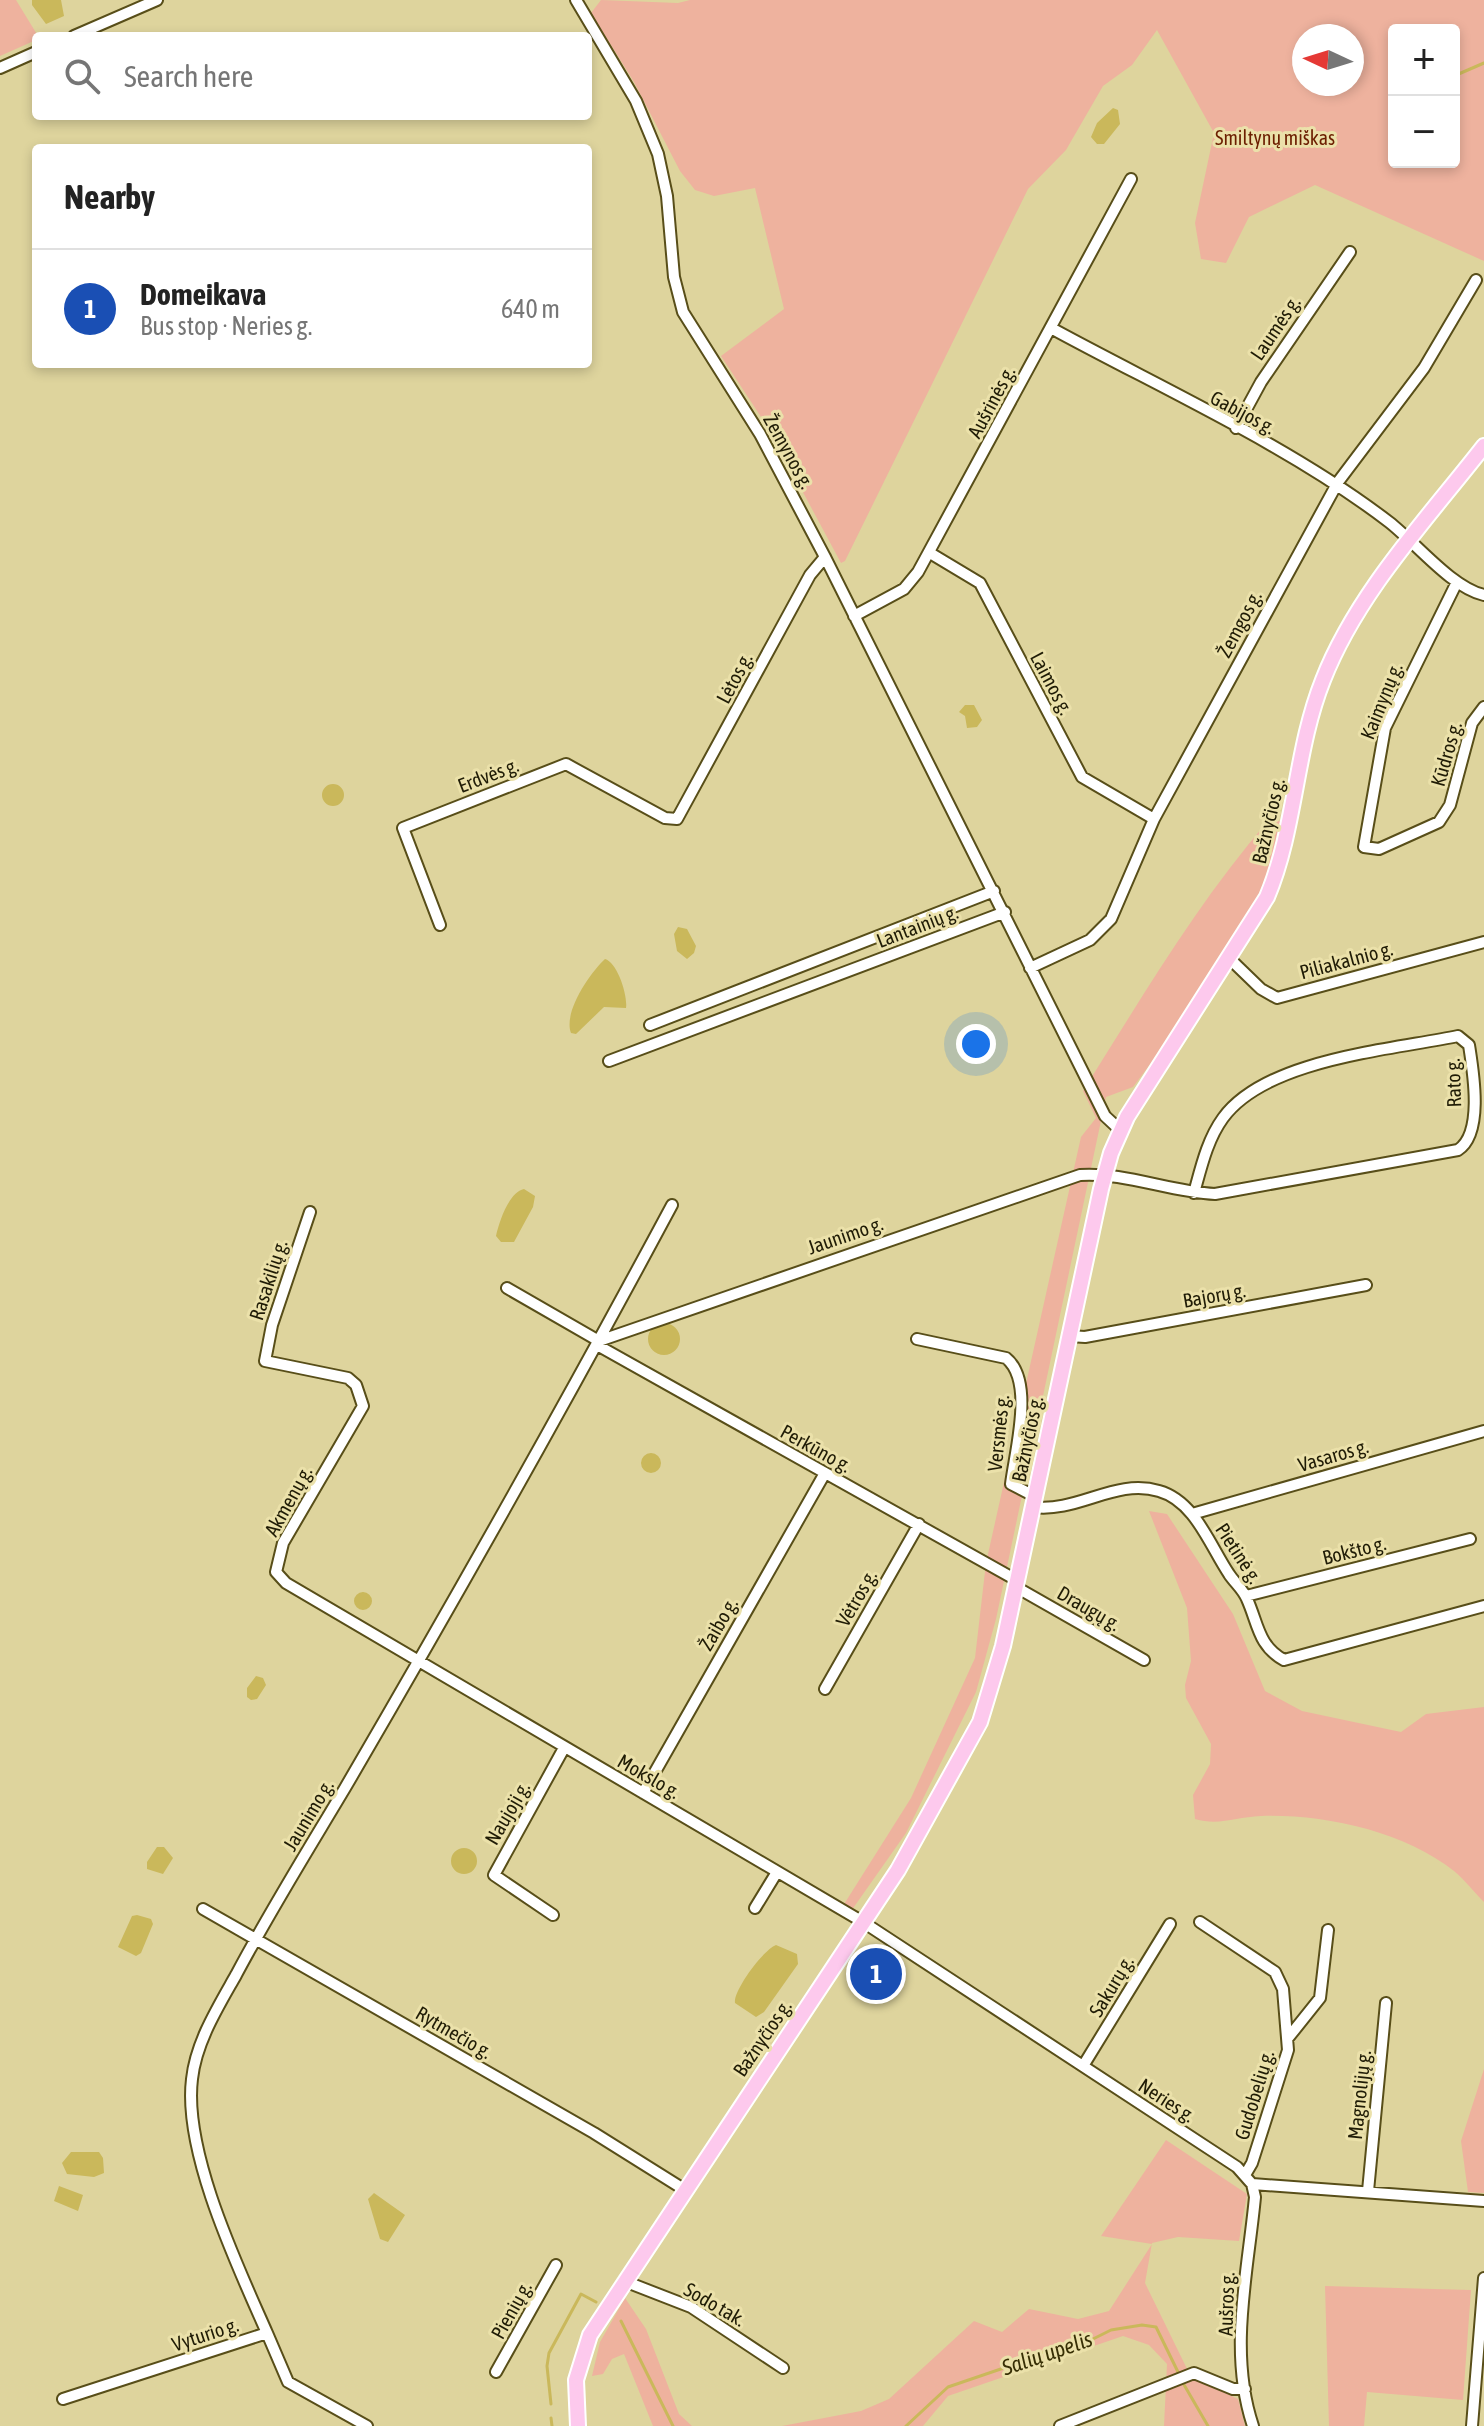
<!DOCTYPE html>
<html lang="en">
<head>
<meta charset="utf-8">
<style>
  :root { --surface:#fff; --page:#f2f2f2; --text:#222; --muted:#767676; --line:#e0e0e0; --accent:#1a73e8 }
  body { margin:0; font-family:"Asap Condensed",sans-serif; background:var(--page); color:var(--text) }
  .controls { position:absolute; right:24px; top:24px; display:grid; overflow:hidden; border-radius:8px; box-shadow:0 4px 12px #0003 }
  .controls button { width:72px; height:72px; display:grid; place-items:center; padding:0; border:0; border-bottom:2px solid var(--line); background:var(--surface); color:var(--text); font:40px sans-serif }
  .compass { position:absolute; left:1292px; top:24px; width:72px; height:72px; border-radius:50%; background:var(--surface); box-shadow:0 4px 12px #0003; rotate:274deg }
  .you { position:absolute; left:976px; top:1044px; width:28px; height:28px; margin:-20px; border:6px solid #fff; border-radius:50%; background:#1a73e8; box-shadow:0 0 0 12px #1a73e833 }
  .badge { display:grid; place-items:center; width:52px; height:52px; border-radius:50%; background:var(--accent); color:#fff; font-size:26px; font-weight:700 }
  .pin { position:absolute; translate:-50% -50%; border:4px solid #fff; box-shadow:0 2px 8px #0006 }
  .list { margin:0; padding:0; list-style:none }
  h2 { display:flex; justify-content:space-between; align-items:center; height:104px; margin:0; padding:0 32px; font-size:34px }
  h2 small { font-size:26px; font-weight:400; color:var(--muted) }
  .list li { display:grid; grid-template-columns:52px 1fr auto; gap:24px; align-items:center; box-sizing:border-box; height:120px; padding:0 32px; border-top:2px solid var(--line) }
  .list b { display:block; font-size:30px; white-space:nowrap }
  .list p { margin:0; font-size:26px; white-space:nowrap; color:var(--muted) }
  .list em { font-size:26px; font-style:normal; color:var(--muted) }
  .icon { flex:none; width:44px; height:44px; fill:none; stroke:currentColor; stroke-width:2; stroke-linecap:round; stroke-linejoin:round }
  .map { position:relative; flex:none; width:1484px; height:2426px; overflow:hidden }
  .search { position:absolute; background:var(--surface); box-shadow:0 4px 12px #0003; left:32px; top:32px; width:560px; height:88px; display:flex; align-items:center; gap:20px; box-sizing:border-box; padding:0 28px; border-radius:8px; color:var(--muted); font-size:30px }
  .panel { position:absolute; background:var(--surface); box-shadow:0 4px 12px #0003; left:32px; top:144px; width:560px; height:224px; border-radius:8px }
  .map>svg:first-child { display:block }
  .green { fill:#eeb29e; fill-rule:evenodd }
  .water { fill:#cab85b }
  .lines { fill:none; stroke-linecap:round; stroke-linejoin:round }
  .stream { stroke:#cab85b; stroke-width:3 }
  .minor-casing { stroke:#584e19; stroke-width:14 }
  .major-casing { stroke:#fff; stroke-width:18 }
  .minor { stroke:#fff; stroke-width:10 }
  .major { stroke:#fdc9ed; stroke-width:14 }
  .labels { text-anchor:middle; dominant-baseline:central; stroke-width:6; stroke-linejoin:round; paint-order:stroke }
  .park-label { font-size:20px; fill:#6c1e00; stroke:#ebe1aa }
  .street-label { font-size:20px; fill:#201c06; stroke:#ebe1aa }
  .water-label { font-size:22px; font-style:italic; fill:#372f05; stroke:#ebe1aa }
</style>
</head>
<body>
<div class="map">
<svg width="1484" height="2426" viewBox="0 0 1484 2426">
  <rect width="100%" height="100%" fill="#ded49d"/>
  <path class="green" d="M0 0H16L38 36 36 40 0 56Z
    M601 0 678 3 690 0H1484V261L1315 185 1249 217 1226 263 1201 259 1195 223 1214 133 1157 30 1132 65 1103 86 1066 150 1028 189 845 561 841 563 769 429 721 356 784 309 755 188 714 196 695 190 680 171 634 82 591 13ZM1394 30H1454V162H1394ZM1304 36H1352V84H1304Z
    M1268 821H1282L1275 860 1261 894 1177 1028 1133 1087 1106 1097 996 1619 976 1692 906 1833 849 1914 841 1909 911 1798 975 1658 986 1563 1081 1137 1096 1118 1083 1091C1141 999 1197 903 1268 821Z
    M1149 1511 1167 1514 1233 1614 1265 1691 1302 1711 1401 1732 1426 1714 1484 1707V1902C1474 1892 1465 1880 1454 1871 1403 1831 1324 1814 1261 1816 1236 1817 1219 1826 1195 1819L1193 1795 1210 1764 1211 1744 1186 1698 1185 1685 1191 1661 1187 1608Z
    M1484 2069V2193L1468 2192 1461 2141Z
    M1166 2140 1247 2194 1239 2241 1178 2237 1152 2243 1145 2283 1191 2377 1238 2399 1245 2426H1164L1167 2364 1149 2345 1123 2336 948 2396 923 2426H782L861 2411 889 2399 974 2321 1002 2332 1029 2309 1078 2319 1109 2311 1152 2244 1101 2236Z
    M1325 2286 1471 2290 1463 2400 1367 2392 1364 2426H1329Z
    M625 2298 646 2329 679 2414 692 2426H653L624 2354 612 2359 603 2374 592 2376 600 2342Z"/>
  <path class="water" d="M32 0H61L64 16 46 24 32 5Z
    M1113 108 1118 110 1120 124 1104 144H1097L1091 137 1097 123Z
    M965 705H974L982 720 977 727 967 728 965 716 959 712Z
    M322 795a11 11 0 1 1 22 0a11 11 0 1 1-22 0Z
    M678 927 687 929 696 946 694 953 687 959 677 951 674 934Z
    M605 959C617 962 628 995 626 1008L604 1007 576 1034 571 1033C563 1012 590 973 605 959Z
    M524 1189 535 1196 533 1207 514 1242H501L496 1236C499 1222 509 1192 524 1189Z
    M648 1339a16 16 0 1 1 32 0a16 16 0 1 1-32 0Z
    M641 1463a10 10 0 1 1 20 0a10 10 0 1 1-20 0Z
    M354 1601a9 9 0 1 1 18 0a9 9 0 1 1-18 0Z
    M256 1676 263 1678 266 1685 257 1699 251 1700 247 1697V1688Z
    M164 1847 173 1858 163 1874 147 1869V1862L157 1847Z
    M451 1861a13 13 0 1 1 26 0a13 13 0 1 1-26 0Z
    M137 1915 151 1919 153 1924 141 1953 136 1956 118 1947 132 1916Z
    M776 1945 797 1954 798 1964 764 2012 756 2017 735 2003C733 1991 763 1950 776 1945Z
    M71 2152H99L103 2158 104 2173 94 2177 67 2174 62 2163Z
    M59 2186 83 2195 78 2211 54 2201Z
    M374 2193 405 2215 388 2242 380 2239 368 2199Z"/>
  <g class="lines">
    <path class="stream" d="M1454 76 1484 63
      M621 2321 673 2426
      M1183 2383 1208 2426
      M551 2404 547 2366 549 2353 581 2294 596 2302
      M551 2418 552 2426
      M906 2426 948 2387 1036 2357 1052 2347 1091 2340 1111 2330 1142 2325 1156 2327 1178 2372"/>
    <defs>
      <path id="minor" d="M576 0 636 101 658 154 667 196 674 277 683 312 760 434 825 557 1105 1116 1120 1130
        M74 36 157 0
        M0 68 36 52
        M1051 328C1161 388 1290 446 1389 522 1416 543 1452 588 1484 595
        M1236 428 1261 382 1350 252
        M930 553 980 583 1082 777 1154 819
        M1457 582 1385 728 1364 847 1379 849 1439 822 1450 805 1472 723 1484 707
        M854 616 904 589 918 572 1131 179
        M440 925 403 828 566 764 665 818 677 819 810 575 825 557
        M1230 959 1261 989 1277 998 1484 942
        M1030 968 1090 940 1111 919 1154 819 1338 482 1424 368 1476 280
        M650 1025 994 891
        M609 1061 1005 912
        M310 1212 272 1325 265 1361 348 1378 356 1385 363 1406 283 1543 276 1572 286 1583 863 1922 1237 2167 1252 2184 1484 2201
        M507 1288 599 1341 1080 1175C1125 1172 1170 1192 1215 1194L1458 1150C1484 1133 1473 1071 1469 1045L1458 1036C1391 1050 1266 1059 1223 1118 1207 1140 1201 1168 1194 1193
        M1069 1336 1085 1337 1366 1285
        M917 1339 1006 1358C1035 1381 1015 1451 1011 1484L1036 1497
        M597 1345 1018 1581
        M1033 1507C1078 1513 1115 1478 1159 1491 1195 1501 1210 1546 1229 1574 1234 1582 1243 1589 1247 1599 1258 1623 1258 1646 1284 1660L1484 1606
        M1192 1514 1484 1431
        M1016 1587 1144 1660
        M1246 1596 1470 1539
        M825 1689 919 1524
        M643 1793 825 1473
        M755 1908 777 1872
        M203 1909 594 2133 685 2190
        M553 1915 494 1875 564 1748
        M1200 1922 1275 1972 1283 1989 1288 2050 1252 2163 1245 2175
        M1288 2038 1320 1998 1328 1930
        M1083 2066 1170 1924
        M1252 2184 1255 2197C1248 2272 1228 2352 1253 2426
        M1368 2191 1386 2003
        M624 2281 691 2307 783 2368
        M267 2333C238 2267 183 2152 192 2079 196 2042 218 2007 236 1975 270 1911 308 1850 345 1788 457 1596 567 1401 672 1205
        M496 2372 556 2265
        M63 2399 267 2333 288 2382 367 2426
        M1060 2426 1194 2373 1233 2389H1245
        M1472 2426 1484 2278"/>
      <path id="major" d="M578 2426 576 2380 590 2335 898 1870 980 1722 1003 1646 1101 1189 1111 1153 1127 1117 1267 897C1296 828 1295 750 1323 680 1357 593 1427 519 1484 446"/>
    </defs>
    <use href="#minor" class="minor-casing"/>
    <use href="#major" class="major-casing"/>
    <use href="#minor" class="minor"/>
    <use href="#major" class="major"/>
  </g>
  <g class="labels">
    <g class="park-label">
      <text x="1275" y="137">Smiltynų miškas</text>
    </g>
    <g class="street-label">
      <text transform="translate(1275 328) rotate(-56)">Laumės g.</text>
      <text transform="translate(991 402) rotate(-62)">Aušrinės g.</text>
      <text transform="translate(1243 412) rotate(28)">Gabijos g.</text>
      <text transform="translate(789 451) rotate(61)">Žemynos g.</text>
      <text transform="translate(1239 624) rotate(-62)">Žemgos g.</text>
      <text transform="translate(734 678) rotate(-62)">Lėtos g.</text>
      <text transform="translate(1052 683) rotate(62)">Laimos g.</text>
      <text transform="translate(1381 701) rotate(-68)">Kaimynų g.</text>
      <text transform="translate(1446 754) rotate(-74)">Kūdros g.</text>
      <text transform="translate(488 775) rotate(-21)">Erdvės g.</text>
      <text transform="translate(1268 821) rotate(-77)">Bažnyčios g.</text>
      <text transform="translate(917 926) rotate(-21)">Lantainių g.</text>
      <text transform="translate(1346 960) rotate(-15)">Piliakalnio g.</text>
      <text transform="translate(1453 1083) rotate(-92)">Rato g.</text>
      <text transform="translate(845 1235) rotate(-19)">Jaunimo g.</text>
      <text transform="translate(268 1280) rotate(-72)">Rasakilių g.</text>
      <text transform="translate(1214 1295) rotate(-10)">Bajorų g.</text>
      <text transform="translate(998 1433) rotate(-84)">Versmės g.</text>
      <text transform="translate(1027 1439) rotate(-78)">Bažnyčios g.</text>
      <text transform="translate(816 1448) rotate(29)">Perkūno g.</text>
      <text transform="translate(1333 1455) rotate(-16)">Vasaros g.</text>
      <text transform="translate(288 1501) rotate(-61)">Akmenų g.</text>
      <text transform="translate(1354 1550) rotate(-14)">Bokšto g.</text>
      <text transform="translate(1239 1553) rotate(57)">Pietinė g.</text>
      <text transform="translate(856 1598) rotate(-60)">Vėtros g.</text>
      <text transform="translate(1089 1608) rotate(30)">Draugų g.</text>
      <text transform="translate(718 1624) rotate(-60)">Žaibo g.</text>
      <text transform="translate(649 1776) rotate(30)">Mokslo g.</text>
      <text transform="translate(507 1813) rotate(-60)">Naujoji g.</text>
      <text transform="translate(308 1815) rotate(-59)">Jaunimo g.</text>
      <text transform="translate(1111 1986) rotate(-59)">Sakurų g.</text>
      <text transform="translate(454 2032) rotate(30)">Rytmečio g.</text>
      <text transform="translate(762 2038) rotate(-56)">Bažnyčios g.</text>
      <text transform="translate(1254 2095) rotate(-73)">Gudobelių g.</text>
      <text transform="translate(1359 2095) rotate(-84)">Magnolijų g.</text>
      <text transform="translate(1167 2100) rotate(33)">Neries g.</text>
      <text transform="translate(715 2304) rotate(30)">Sodo tak.</text>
      <text transform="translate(1226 2304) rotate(-88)">Aušros g.</text>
      <text transform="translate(511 2310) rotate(-61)">Pienių g.</text>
      <text transform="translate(205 2334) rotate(-18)">Vyturio g.</text>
    </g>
    <g class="water-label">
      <text transform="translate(1047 2353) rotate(-19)">Salių upelis</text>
    </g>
  </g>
</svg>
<div class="controls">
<button>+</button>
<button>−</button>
</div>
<svg class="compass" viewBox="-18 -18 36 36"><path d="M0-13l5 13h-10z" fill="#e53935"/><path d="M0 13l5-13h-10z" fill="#767676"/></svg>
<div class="you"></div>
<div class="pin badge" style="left:876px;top:1974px;background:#1a4fb4">1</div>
<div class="search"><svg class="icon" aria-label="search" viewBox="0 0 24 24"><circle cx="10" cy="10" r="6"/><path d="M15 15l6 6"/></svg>Search here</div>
<section class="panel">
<h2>Nearby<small></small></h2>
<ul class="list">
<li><span class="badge" style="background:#1a4fb4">1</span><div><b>Domeikava</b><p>Bus stop · Neries g.</p></div><em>640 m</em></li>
</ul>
</section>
</div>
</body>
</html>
